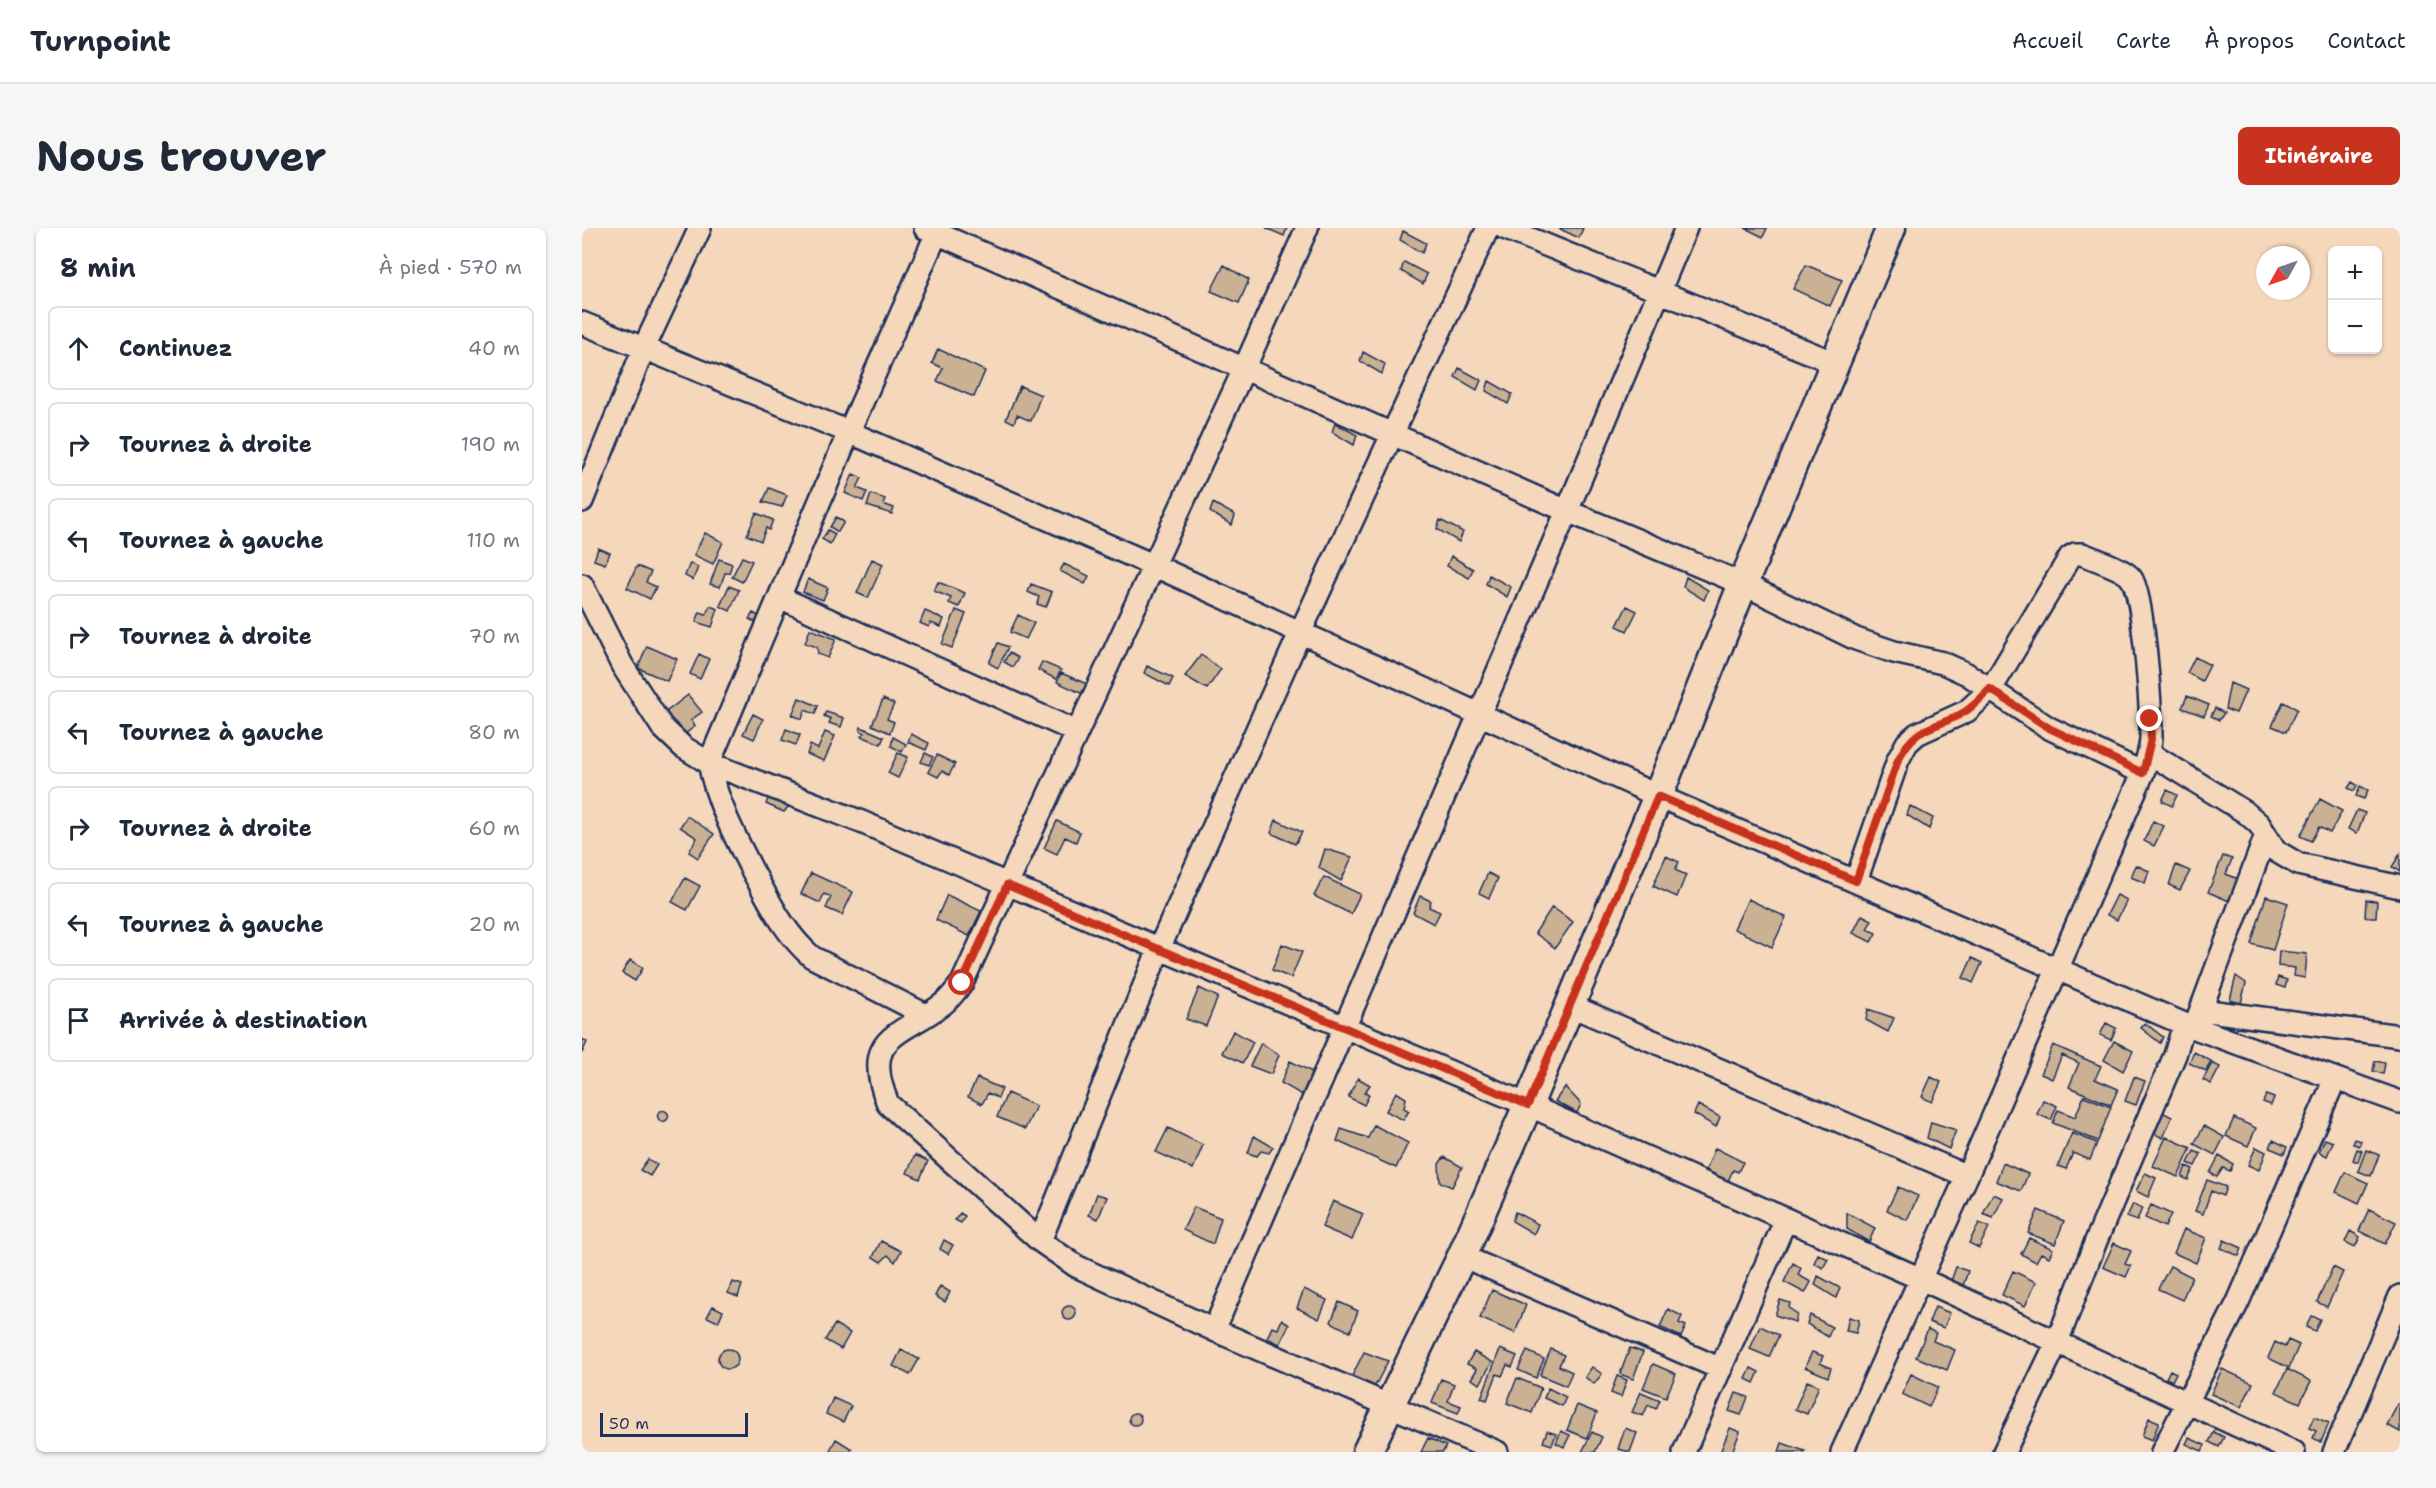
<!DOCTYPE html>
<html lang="fr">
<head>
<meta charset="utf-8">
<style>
  :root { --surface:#fff; --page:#f6f6f7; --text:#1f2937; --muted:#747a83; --line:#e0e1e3; --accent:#c8321e }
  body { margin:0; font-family:"Shantell Sans",sans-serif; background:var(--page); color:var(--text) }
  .controls { position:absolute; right:18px; top:18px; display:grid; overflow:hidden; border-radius:9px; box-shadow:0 2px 4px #0004 }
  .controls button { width:54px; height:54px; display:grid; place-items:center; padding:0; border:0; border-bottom:2px solid var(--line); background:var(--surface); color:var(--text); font:30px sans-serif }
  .compass { position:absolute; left:1674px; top:18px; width:54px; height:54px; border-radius:50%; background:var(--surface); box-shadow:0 2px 4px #0004; rotate:230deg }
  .scale { position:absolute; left:18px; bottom:15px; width:148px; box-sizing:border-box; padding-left:6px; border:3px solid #1b2f5e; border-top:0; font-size:16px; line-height:21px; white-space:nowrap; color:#1b2f5e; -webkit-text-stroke:4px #f5d8bb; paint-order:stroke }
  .stop { position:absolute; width:18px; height:18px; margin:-14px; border:4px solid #c8321e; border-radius:50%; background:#fff }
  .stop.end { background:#c8321e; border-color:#fff; box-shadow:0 2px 6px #0008 }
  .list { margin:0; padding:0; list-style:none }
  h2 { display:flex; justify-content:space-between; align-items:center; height:78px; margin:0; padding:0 24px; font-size:26px }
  h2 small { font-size:20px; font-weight:400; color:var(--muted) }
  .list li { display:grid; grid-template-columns:39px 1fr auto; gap:18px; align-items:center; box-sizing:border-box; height:84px; margin:0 12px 12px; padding:0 12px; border:2px solid var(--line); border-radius:9px }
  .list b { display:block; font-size:22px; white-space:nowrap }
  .list em { font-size:20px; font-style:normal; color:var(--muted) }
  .icon { flex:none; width:33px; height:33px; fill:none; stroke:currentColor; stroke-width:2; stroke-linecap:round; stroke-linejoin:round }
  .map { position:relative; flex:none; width:1818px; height:1224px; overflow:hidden; border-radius:9px }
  header { display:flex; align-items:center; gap:36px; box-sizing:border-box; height:84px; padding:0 30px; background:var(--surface); border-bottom:2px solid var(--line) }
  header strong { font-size:28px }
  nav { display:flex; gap:33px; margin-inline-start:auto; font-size:21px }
  .intro { display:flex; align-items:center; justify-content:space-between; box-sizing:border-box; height:144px; padding:0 36px }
  h1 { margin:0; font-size:42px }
  .button { padding:15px 27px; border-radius:9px; background:var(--accent); color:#fff; font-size:21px; font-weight:700 }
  main { display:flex; gap:36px; padding:0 36px }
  aside { flex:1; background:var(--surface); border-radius:9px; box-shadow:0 2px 4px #0004 }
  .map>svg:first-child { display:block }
  .building { fill:#cab193; stroke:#1b2f5e; stroke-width:1.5 }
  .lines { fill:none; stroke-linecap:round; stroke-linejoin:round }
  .street-casing { stroke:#1b2f5e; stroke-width:26 }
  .secondary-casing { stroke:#1b2f5e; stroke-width:33 }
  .street { stroke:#f5d8bb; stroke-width:21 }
  .secondary { stroke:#f5d8bb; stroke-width:28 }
  .route { stroke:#c8321e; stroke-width:8 }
</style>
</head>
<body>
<header>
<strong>Turnpoint</strong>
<nav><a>Accueil</a><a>Carte</a><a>À propos</a><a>Contact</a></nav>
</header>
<div class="intro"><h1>Nous trouver</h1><a class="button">Itinéraire</a></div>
<main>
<aside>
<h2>8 min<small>À pied · 570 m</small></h2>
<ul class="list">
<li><svg class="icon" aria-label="ahead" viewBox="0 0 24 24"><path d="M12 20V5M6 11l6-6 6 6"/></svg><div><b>Continuez</b></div><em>40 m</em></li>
<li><svg class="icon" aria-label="right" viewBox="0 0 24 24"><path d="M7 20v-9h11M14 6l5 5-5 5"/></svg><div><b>Tournez à droite</b></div><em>190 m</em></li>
<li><svg class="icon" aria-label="left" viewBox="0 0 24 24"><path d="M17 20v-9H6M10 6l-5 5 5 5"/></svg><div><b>Tournez à gauche</b></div><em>110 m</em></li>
<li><svg class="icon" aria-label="right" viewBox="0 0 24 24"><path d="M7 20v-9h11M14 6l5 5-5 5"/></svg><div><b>Tournez à droite</b></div><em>70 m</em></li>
<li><svg class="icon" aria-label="left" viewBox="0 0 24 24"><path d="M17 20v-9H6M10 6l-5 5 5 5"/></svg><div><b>Tournez à gauche</b></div><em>80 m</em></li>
<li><svg class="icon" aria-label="right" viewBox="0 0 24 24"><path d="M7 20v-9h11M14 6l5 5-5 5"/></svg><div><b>Tournez à droite</b></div><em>60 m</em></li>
<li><svg class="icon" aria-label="left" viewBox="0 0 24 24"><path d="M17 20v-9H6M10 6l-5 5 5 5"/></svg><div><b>Tournez à gauche</b></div><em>20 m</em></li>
<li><svg class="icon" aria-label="arrive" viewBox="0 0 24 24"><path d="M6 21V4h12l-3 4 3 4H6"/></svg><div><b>Arrivée à destination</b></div></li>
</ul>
</aside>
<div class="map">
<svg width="1818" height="1224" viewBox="0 0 1818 1224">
  <rect width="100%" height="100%" fill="#f5d8bb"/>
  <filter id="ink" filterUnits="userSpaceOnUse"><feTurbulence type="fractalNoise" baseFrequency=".0167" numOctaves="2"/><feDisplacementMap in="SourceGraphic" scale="12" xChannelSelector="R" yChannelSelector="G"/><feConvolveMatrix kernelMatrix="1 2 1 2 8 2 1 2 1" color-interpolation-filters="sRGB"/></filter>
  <g filter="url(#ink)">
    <path class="building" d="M684 0H705L702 8Z
      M976 0H1001L997 10Z
      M1163 0H1185L1181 9Z
      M821 3 844 15 840 25 818 12Z
      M822 34 845 46 841 56 819 43Z
      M642 37 667 52 657 75 629 63Z
      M1224 37 1260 52 1248 78 1211 61Z
      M356 121 403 143 392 169 355 153 361 140 350 135Z
      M781 124 803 136 800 146 778 133Z
      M877 140 899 152 895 162 873 149Z
      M907 153 930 166 926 176 904 163Z
      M438 158 459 167 449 193 435 187 432 195 424 191Z
      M753 195 775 207 772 217 750 204Z
      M271 246 280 250 275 260 285 264 281 273 263 265Z
      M187 260 205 267 200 279 181 274Z
      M289 266 303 271 301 276 312 280 310 286 285 278Z
      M631 275 653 287 650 297 628 284Z
      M174 285 191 292 187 302 184 300 179 313 165 307Z
      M254 289 262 294 256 304 248 299Z
      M858 292 881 304 877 314 855 301Z
      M246 302 253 306 248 316 240 311Z
      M123 305 141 314 131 336 112 327Z
      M16 320 28 325 23 336 12 332Z
      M869 328 891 341 887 350 865 338Z
      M160 329 170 333 160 354 150 349Z
      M137 331 150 336 147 345H143L138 359 128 356Z
      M290 331 301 336 286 370 275 365Z
      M108 335 116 339 111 352 103 348Z
      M482 336 507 348 503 356 478 343Z
      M55 338 69 344 64 354 74 359 68 371 45 360Z
      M907 347 929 359 925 369 904 356Z
      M1104 349 1126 362 1122 372 1101 359Z
      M226 351 246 360 241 372 221 364Z
      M356 354 383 365 377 379 367 375 369 370 352 363Z
      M449 356 470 364 464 379 455 376 457 369 446 364Z
      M147 358 157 362 148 383 138 378Z
      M128 378 136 381 130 399 114 394 118 384 124 386Z
      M1045 378 1055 383 1045 403 1035 398Z
      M374 382 384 386 370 420 360 416Z
      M343 383 362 391 359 399 349 395 347 399 338 395Z
      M171 385 180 390 176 396 167 391Z
      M436 387 452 395 444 411 428 404Z
      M228 401 254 411 246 430 236 426 235 419 223 415Z
      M416 415 426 419 416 440 407 435Z
      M65 418 95 431 85 453 56 440Z
      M427 425 436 430 431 439 422 434Z
      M117 426 127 431 118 451 108 446Z
      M619 427 639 441 625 461 603 448Z
      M1613 429 1628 437 1620 453 1605 445Z
      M460 434 479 442 474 451 456 442Z
      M565 438 591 450 587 458 562 445Z
      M479 445 507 457 503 467 475 454Z
      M1648 455 1664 462 1654 485 1643 481Z
      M106 467 120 484 109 492 113 498 102 507 84 484Z
      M1605 468 1627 477 1622 488 1600 480Z
      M217 470 236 478 233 486 223 482 220 491 210 487Z
      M301 471 312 476 305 491 312 494 308 505 290 497Z
      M1701 474 1715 481 1704 504 1690 498Z
      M1633 480 1642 485 1637 492 1629 488Z
      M244 484 262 490 259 499 247 495 249 491 242 488Z
      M171 486 181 491 172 511 161 506Z
      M279 499 302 509 299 516 279 508 283 505 278 503Z
      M204 501 218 507 214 517 200 512Z
      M243 504 253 508 242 533 225 526 228 517 236 521Z
      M329 506 347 515 344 522 326 514Z
      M311 509 324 516 320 524 309 518Z
      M316 525 326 529 316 550 306 545Z
      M343 525 351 529 347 537 339 534Z
      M355 527 373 536 367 547 360 543 356 549 346 544Z
      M1770 554 1775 557 1772 563 1766 560Z
      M1778 558 1786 562 1782 571 1774 568Z
      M190 561 212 571 202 584 184 576Z
      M1585 562 1595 567 1590 578 1580 573Z
      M1738 571 1760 583 1748 605 1737 599 1729 613 1718 608Z
      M1328 578 1351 590 1347 601 1325 587Z
      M1775 582 1783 585 1775 605 1766 601Z
      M105 588 132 606 116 630 107 624 115 610 98 599Z
      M694 592 720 604 713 616 689 605Z
      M475 593 498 604 494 614 483 609 475 626 462 620Z
      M1571 593 1582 598 1572 618 1562 613Z
      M743 621 770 629 759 653 737 640Z
      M1818 626V644L1810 639Z
      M1084 628 1097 634 1093 642 1104 647 1095 669 1071 658Z
      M1641 628 1650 631 1644 646 1661 653 1652 675 1626 664Z
      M1554 637 1567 643 1563 655 1549 649Z
      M1594 637 1608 643 1598 662 1587 657Z
      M229 645 271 664 260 687 244 680 249 669 242 666 238 675 219 666Z
      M906 645 916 650 907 670 897 665Z
      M742 649 778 666 769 686 732 668Z
      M103 650 118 658 105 682 90 674Z
      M365 667 399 683 387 708 354 692Z
      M1535 667 1545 672 1535 692 1525 687Z
      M838 668 849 673 847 679 858 684 852 696 831 685Z
      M1684 668 1706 675 1691 722 1669 716Z
      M1166 671 1204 689 1190 719 1152 701Z
      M1784 672 1795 673 1794 689H1783Z
      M970 679 991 694 973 720 953 705Z
      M1280 687 1290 692 1285 701 1294 705 1289 714 1271 705Z
      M700 716 720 724 709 750 690 742Z
      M1697 723 1725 726 1723 750 1712 748 1713 740 1696 738Z
      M1390 730 1400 735 1391 755 1381 750Z
      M48 732 61 740 53 753 40 745Z
      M1654 748 1664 755 1659 775 1648 772Z
      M1696 749 1705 752 1703 760 1694 757Z
      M617 760 636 769 624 798 604 791Z
      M1286 781 1312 790 1306 804 1284 792Z
      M1524 795 1534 800 1529 812 1518 807Z
      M1563 795 1581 809 1578 815 1559 800Z
      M651 803 671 814 661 835 640 825Z
      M0 811 5 814 0 825Z
      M1532 813 1551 823 1541 843 1522 832Z
      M679 815 697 827 689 846 668 838Z
      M1471 817 1519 838 1513 851 1536 861 1529 877 1487 859 1497 835 1480 827 1470 851 1459 846Z
      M1612 824 1629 833 1624 843 1607 835Z
      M708 833 730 844 720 867 699 855Z
      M1793 833 1803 835 1801 846 1791 843Z
      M1630 835 1638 839 1629 856 1621 852Z
      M1349 849 1359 854 1350 874 1340 869Z
      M1552 849 1563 853 1554 877 1543 873Z
      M395 850 420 861 416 870 406 865 400 876 386 869Z
      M776 850 788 857 782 865 787 867 782 877 766 869Z
      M983 859 999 876 995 885 973 873Z
      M814 864 824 870 822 880 827 883 821 892 804 883Z
      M425 865 454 878 443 901 415 889Z
      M1684 867 1692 870 1689 877 1681 874Z
      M1502 868 1529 879 1516 913 1471 895 1476 882 1493 889Z
      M1461 872 1475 878 1469 892 1455 886Z
      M1116 877 1138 889 1134 899 1112 886Z
      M75.5 888a5.5 5.5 0 1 1 11 0a5.5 5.5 0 1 1-11 0Z
      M1580 884 1590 889 1581 910 1571 905Z
      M1652 890 1674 900 1666 918 1644 908Z
      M1349 894 1374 902 1367 921 1345 910Z
      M792 897 826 915 814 940 755 913 759 901 786 910Z
      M1622 898 1642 909 1633 927 1612 916Z
      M586 900 621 917 611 941 574 924Z
      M1490 905 1515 915 1508 932 1491 925 1484 941 1476 938Z
      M672 908 691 919 687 925 679 923 675 928 666 925Z
      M1584 909 1609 920 1596 949 1571 938Z
      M1743 911 1751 914 1745 928 1737 924Z
      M1773 911 1779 913 1778 918 1771 916Z
      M1691 912 1705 919 1702 926 1688 920Z
      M1674 919 1684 924 1677 942 1666 937Z
      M1133 920 1161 934 1156 944 1151 942 1146 953 1124 942Z
      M1775 921 1780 923 1776 934 1771 932Z
      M1784 922 1797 927 1789 948 1776 943Z
      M1612 923 1619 926 1613 938 1606 935Z
      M333 927 346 933 338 951 325 945Z
      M1637 928 1651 936 1648 943 1641 940 1635 949 1628 945Z
      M862 929 880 939 870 959 858 954 857 936Z
      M66 931 75 937 68 948 58 942Z
      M1421 935 1446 946 1439 963 1414 953Z
      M1604 938 1611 941 1606 952 1600 949Z
      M1763 944 1786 955 1777 975 1754 964Z
      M1563 945 1574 950 1566 969 1554 963Z
      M1625 952 1644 959 1641 968 1629 963 1621 986 1613 983Z
      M1316 959 1336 968 1325 992 1305 982Z
      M515 966 525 969 516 991 507 987Z
      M1411 966 1421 970 1411 990 1401 986Z
      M751 973 781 986 770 1012 740 999Z
      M1551 976 1560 980 1555 993 1545 989Z
      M1569 977 1589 986 1583 999 1563 990Z
      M612 979 639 990 631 1016 601 1002Z
      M1787 981 1814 994 1803 1016 1777 1003Z
      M1456 982 1482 993 1473 1016 1446 1005Z
      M933 984 956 996 952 1006 930 993Z
      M378 985 383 988 379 995 373 992Z
      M1265 985 1293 1000 1287 1014 1265 1001Z
      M1397 995 1407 999 1397 1020 1387 1015Z
      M1602 1001 1624 1010 1614 1035 1592 1025Z
      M1768 1003 1778 1009 1773 1019 1763 1014Z
      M1447 1010 1471 1021 1467 1029 1459 1025 1454 1034 1439 1026Z
      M362 1012 371 1017 366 1026 358 1021Z
      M1642 1012 1660 1020 1657 1028 1639 1020Z
      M299 1013 319 1023 313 1034 306 1027 299 1034 291 1029Z
      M1532 1015 1549 1023 1543 1036 1549 1038 1544 1049 1521 1039Z
      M1236 1026 1246 1031 1241 1040 1232 1035Z
      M1211 1035 1219 1040 1216 1047 1229 1054 1223 1065 1202 1054Z
      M1588 1038 1610 1049 1600 1072 1576 1061Z
      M1374 1039 1386 1043 1381 1058 1369 1053Z
      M1751 1039 1761 1044 1745 1079 1735 1074Z
      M1431 1043 1454 1054 1443 1078 1420 1067Z
      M1236 1048 1258 1060 1254 1070 1233 1057Z
      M151 1054 160 1057 156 1069 146 1065Z
      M358 1058 368 1064 363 1074 353 1068Z
      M722 1061 745 1072 737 1091 715 1080Z
      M910 1062 944 1077 933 1105 898 1090Z
      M1198 1072 1208 1075 1207 1080 1215 1086 1213 1094 1193 1087Z
      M757 1074 776 1083 768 1104 749 1094Z
      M480 1085a7 7 0 1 1 14 0a7 7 0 1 1-14 0Z
      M131 1078 141 1083 136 1094 125 1089Z
      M1353 1079 1368 1085 1362 1100 1347 1094Z
      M1086 1081 1100 1088 1097 1095 1104 1098 1099 1109 1078 1099Z
      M1228 1087 1250 1099 1246 1109 1225 1096Z
      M1729 1088 1738 1091 1733 1103 1724 1099Z
      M1267 1089 1277 1092 1274 1105 1264 1103Z
      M700 1091 707 1097 698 1116 685 1110 690 1099 696 1101Z
      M253 1096 268 1105 259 1121 243 1112Z
      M1178 1098 1197 1107 1187 1129 1168 1121Z
      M1346 1101 1354 1105 1351 1113 1373 1122 1365 1142 1334 1129Z
      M1706 1112 1717 1117 1707 1140 1686 1130 1693 1114 1703 1119Z
      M1048 1120 1061 1124 1051 1151 1038 1146Z
      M136 1131a10 10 0 1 1 20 0a10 10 0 1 1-20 0Z
      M918 1121 935 1128 930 1139 925 1137 920 1148 915 1146 905 1172 899 1170Z
      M969 1121 982 1127 977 1138 990 1144 984 1158 958 1147Z
      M319 1122 337 1131 328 1147 311 1138Z
      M945 1123 962 1131 954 1150 936 1142Z
      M782 1124 806 1133 793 1158 770 1148Z
      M892 1124 910 1134 898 1156 889 1151 895 1141 885 1136Z
      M1230 1124 1241 1128 1238 1135 1249 1140 1246 1149 1223 1139Z
      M1071 1136 1094 1146 1084 1169 1061 1160Z
      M1010 1139 1020 1146 1012 1156 1003 1149Z
      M1169 1140 1177 1144 1172 1155 1164 1151Z
      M1640 1141 1671 1155 1659 1179 1629 1166Z
      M1705 1141 1729 1153 1718 1175 1694 1164Z
      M1588 1142 1594 1145 1590 1153 1584 1150Z
      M1329 1146 1356 1159 1347 1179 1320 1166Z
      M1035 1148 1045 1152 1039 1169 1029 1165Z
      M935 1150 959 1160 950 1185 925 1175Z
      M859 1151 872 1156 866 1173 879 1178 876 1185 850 1175Z
      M1225 1153 1237 1158 1225 1186 1213 1181Z
      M966 1160 984 1169 980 1178 962 1170Z
      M1059 1164 1078 1172 1074 1181 1066 1177 1061 1188 1050 1184Z
      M1154 1165 1166 1169 1159 1187 1147 1183Z
      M251 1170 269 1178 261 1194 244 1186Z
      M1816 1176 1818 1178V1204L1805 1197Z
      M995 1177 1015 1185 1005 1210 985 1202Z
      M547 1191a6 6 0 1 1 12 0a6 6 0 1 1-12 0Z
      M1732 1189 1747 1195 1739 1214 1731 1210 1734 1203 1727 1200Z
      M1567 1190 1577 1194 1570 1212 1560 1208Z
      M1043 1200 1055 1205 1048 1224 1036 1221Z
      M1148 1200 1158 1204 1150 1224H1143L1139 1222Z
      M965 1203 974 1206 970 1217 961 1214Z
      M979 1203 988 1207 982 1219 974 1215Z
      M1010 1204 1020 1209 1013 1224H1000Z
      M1632 1204 1642 1209 1637 1219 1627 1214Z
      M846 1210 864 1218 861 1224H839Z
      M1607 1210 1623 1217 1620 1223 1604 1216Z
      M254 1211 270 1221 268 1224H247Z
      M1200 1215 1223 1223 1222 1224H1197Z"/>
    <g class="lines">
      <defs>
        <path id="street" d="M343 0 985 283 1161 356 1274 411 1312 424 1361 435 1385 446 1467 500 1561 545
          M725 0 662 141 380 755C374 762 369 770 361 776 317 809 278 808 306 876L458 1013 494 1038 632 1102 915 1224
          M922 0 1253 135
          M0 95 267 204 571 337 1076 568 1602 796 1818 874
          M0 273 62 120 118 0
          M0 357 40 437 80 499 101 519 127 535 277 593 946 877 1339 1051 1712 1224
          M197 369 495 504
          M1567 525 1663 584 1677 596 1694 623 1716 636 1818 659
          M987 777 1385 948
          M1619 782 1818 808
          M344 787 230 729C202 705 188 674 170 642 152 607 135 574 127 535L267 204 357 0
          M1612 800 1684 607
          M458 1013 577 721 718 405 906 0
          M880 1028 1139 1141
          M632 1102 985 283 1104 0
          M1102 1224 1204 991
          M1260 1224 1385 948 1561 545C1564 533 1569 521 1569 509 1569 483 1562 367 1549 350 1543 341 1512 331 1500 326H1493L1488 329 1409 461 1385 483 1335 506 1325 515 1316 532 1274 653
          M1422 1224 1475 1114 1514 1013 1593 827 1602 796
          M1580 1224 1656 1074 1753 851
          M1752 1224 1818 1068"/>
        <path id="secondary" d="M785 1224 880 1028 946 877 1076 568 1161 356 1309 0"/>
      </defs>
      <use href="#street" class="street-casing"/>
      <use href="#secondary" class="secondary-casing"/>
      <use href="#street" class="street"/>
      <use href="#secondary" class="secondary"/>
    </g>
  </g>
  <g class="lines" filter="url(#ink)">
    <path class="route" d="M380 755 425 657 946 877 1076 568 1274 653 1316 532C1336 493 1353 503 1384 483 1393 477 1401 468 1408 461L1467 500 1561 545 1569 511 1568 491"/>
  </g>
</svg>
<div class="controls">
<button>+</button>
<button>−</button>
</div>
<svg class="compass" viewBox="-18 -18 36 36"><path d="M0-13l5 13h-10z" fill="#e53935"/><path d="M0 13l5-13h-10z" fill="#747a83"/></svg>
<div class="scale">50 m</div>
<div class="stop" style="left:380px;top:755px"></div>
<div class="stop end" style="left:1568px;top:491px"></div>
</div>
</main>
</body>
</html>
